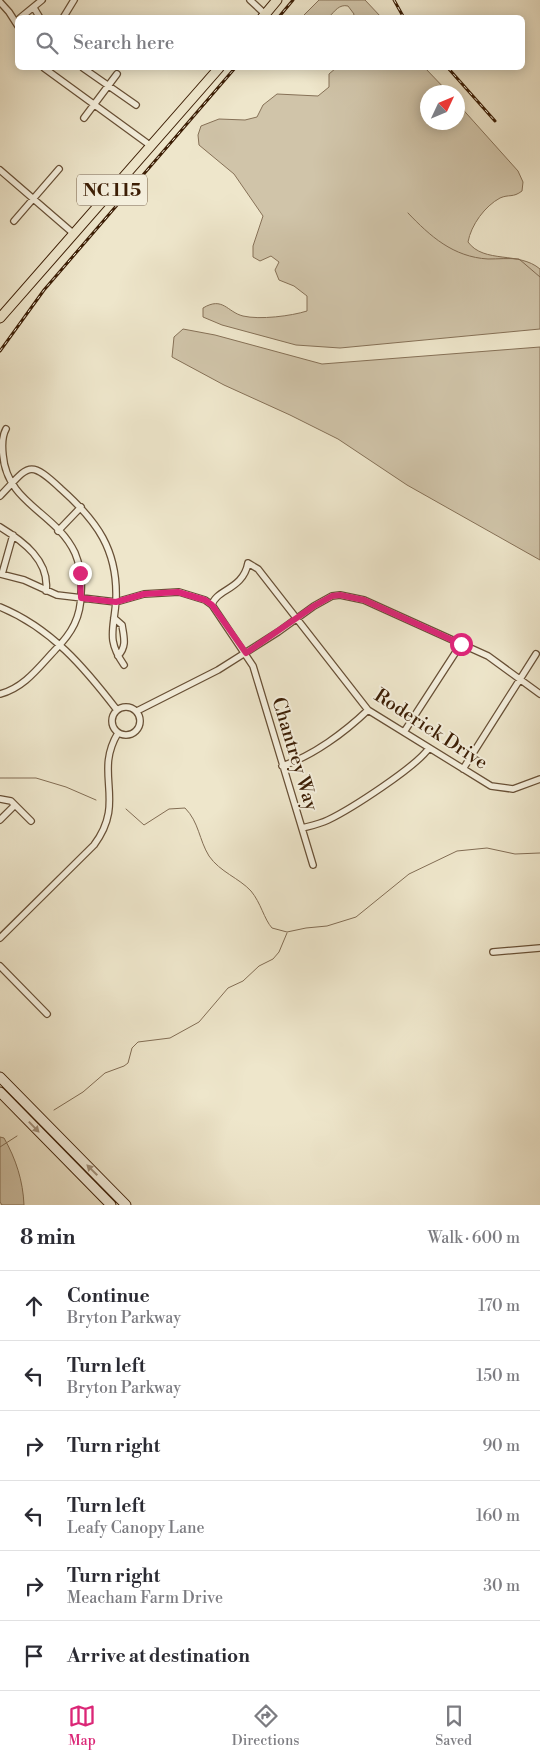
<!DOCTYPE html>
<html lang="en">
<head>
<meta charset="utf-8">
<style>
  :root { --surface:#fff; --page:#f7f7f7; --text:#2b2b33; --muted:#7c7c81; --line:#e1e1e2; --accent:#db2777 }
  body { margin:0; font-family:"Libre Bodoni",serif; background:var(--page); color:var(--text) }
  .compass { position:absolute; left:420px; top:85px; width:45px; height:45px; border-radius:50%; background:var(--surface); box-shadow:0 2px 12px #0003; rotate:46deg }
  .stop { position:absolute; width:15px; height:15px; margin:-11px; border:4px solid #db2777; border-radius:50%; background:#fff }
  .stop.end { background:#db2777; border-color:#fff; box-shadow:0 1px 5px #0008 }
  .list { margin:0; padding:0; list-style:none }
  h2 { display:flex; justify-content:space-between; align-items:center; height:65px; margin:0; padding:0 20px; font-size:21px }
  h2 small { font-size:16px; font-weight:400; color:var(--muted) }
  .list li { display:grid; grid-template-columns:32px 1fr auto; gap:15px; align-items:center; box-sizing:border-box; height:70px; padding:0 20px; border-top:1px solid var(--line) }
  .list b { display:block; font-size:19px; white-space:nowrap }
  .list p { margin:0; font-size:16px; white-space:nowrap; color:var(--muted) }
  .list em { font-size:16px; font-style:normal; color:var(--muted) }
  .icon { flex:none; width:28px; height:28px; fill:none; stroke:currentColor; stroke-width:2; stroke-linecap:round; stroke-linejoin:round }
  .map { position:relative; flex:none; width:540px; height:1205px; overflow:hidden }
  .search { position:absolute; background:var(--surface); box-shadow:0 2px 12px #0003; left:15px; right:15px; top:15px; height:55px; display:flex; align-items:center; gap:12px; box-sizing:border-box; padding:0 18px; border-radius:8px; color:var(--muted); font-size:19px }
  .sheet { height:485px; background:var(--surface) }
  nav { display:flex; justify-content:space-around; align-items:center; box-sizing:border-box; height:70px; border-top:1px solid var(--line); background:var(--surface); font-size:14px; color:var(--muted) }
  nav a { display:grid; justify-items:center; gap:2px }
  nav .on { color:var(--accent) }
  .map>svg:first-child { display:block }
  .green { fill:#d0c4a9; stroke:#867157 }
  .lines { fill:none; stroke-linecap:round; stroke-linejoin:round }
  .stream { stroke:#826d54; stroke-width:1 }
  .street-casing { stroke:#685036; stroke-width:8 }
  .secondary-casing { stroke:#3c1e05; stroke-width:11 }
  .primary-casing { stroke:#3c1e05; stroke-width:11 }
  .street { stroke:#f4efdd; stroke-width:5.5 }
  .secondary { stroke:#f4efdd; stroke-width:9 }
  .primary { stroke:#eee6cb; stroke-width:9 }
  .rail-casing { stroke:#3c1e05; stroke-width:3 }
  .rail { stroke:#f4efdd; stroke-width:1; stroke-dasharray:4; stroke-linecap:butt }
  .oneway { fill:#a1917c }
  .route { stroke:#db2777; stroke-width:6 }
  .labels { text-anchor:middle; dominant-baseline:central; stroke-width:4; stroke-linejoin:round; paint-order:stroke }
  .shield { fill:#f4efdd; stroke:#735d46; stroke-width:1 }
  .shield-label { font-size:18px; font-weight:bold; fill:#3c1e05 }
  .street-label { font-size:19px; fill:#3c1e05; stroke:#f4efdd }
</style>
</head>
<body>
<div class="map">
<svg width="540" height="1205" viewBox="0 0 540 1205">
  <rect width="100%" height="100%" fill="#eee6cb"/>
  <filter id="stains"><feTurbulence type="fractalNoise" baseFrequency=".004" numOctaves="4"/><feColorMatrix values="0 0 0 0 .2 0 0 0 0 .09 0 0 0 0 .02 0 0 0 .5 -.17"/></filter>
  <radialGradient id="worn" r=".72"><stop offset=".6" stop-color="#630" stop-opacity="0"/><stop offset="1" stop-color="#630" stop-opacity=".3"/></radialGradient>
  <path class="green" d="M319 0H365L381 17H353L354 14 348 6C339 4 335 11 329 17H302Z
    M336 68H425L448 92H428V122H458V104L518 171 523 182 522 191C513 198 509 194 500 198 485 206 471 225 468 242 484 264 519 251 540 269V329L340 348 296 345 222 325 203 317V308C223 296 227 312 243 316 260 320 291 316 307 311V296L294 286 279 280 275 270 279 262 271 256 260 261 253 257V246L263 216 234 174 199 145 198 135 201 126 219 119 245 120 257 117 263 105 277 94 318 96 329 87V74Z
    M183 329 215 335 322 364 540 347V560L407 485 338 439 290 415 224 385 172 357 174 337Z
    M0 1137 4 1138C16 1159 23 1181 24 1205H2L0 1202Z"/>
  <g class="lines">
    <path class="stream" d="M408 213C430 236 453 257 488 259 498 259 508 258 519 259L540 277
      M0 778H36L66 787 96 800
      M126 809 144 825 169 809 185 808C199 822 199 840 209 856 220 872 239 878 251 891 261 903 264 919 272 928L287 932 306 928 327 926 356 917 409 874 457 851 487 848 515 854 540 853
      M54 1110 83 1092 105 1073 124 1066 128 1063 132 1048 138 1042 170 1038 199 1022 228 988 243 981 259 966 273 959 279 952 287 933
      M0 1147 17 1136"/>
    <defs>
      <path id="street" d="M250 0 265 14
        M0 2 9 12 18 26
        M34 8 40 18
        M20 18 42 0
        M63 18 74 0
        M44 68 151 146
        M83 68 136 105
        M84 118 117 74
        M0 170 74 234
        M14 221 59 169
        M0 496C29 466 28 458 61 489 97 521 118 550 116 600 114 630 106 639 124 665
        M0 527C23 541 50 561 46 591
        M58 531 81 507
        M0 574 24 580 57 595 116 602 144 594 179 592 205 600 212 605
        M2 574 13 535
        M0 607C51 628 84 667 117 710
        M114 618 122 625C124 638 127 646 118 656
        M0 694C24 688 39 667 55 650 72 633 81 617 81 593 82 580 80 565 75 553 56 512 7 504 3 455 2 446 2 436 6 429
        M112 721a14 14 0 1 1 28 0a14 14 0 1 1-28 0Z
        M137 711 218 670 278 632 314 606 332 596 340 595 364 600 488 656 540 694
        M404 732 461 644
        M282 766C313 756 345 732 368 710
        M463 769 536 654
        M0 799 11 801 31 821
        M0 820 15 805
        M302 828C310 826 320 824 328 820 351 809 416 767 429 748
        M313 865 253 666 212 605C216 589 243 590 248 563L258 569 368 710 491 786 513 789 540 779
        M0 938 94 845C127 801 93 774 118 733
        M493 952 540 948
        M0 966 47 1014"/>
      <path id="secondary" d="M0 1077 126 1205
        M0 1092 111 1205"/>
      <path id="primary" d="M262 18 277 0
        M0 318 219 68"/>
    </defs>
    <use href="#street" class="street-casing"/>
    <use href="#secondary" class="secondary-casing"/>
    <use href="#primary" class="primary-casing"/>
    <use href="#street" class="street"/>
    <use href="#secondary" class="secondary"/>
    <use href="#primary" class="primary"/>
    <defs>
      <path id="rail" d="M394 0 404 18
        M278 18 293 0
        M448 68 495 121
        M0 351 44 290 235 68"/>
    </defs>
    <use href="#rail" class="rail-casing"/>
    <use href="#rail" class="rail"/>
  </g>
  <defs><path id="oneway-solid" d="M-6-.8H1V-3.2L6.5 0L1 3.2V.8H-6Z" transform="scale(1.25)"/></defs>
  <g class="oneway">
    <use href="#oneway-solid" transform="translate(34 1127) rotate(46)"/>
    <use href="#oneway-solid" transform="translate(92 1170) rotate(-135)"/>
  </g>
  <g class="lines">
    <path class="route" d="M80 573 81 598 116 602 144 594 178 592 205 600 212 605 246 653 314 606 332 596 340 595 364 600 461 644"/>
  </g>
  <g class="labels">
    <rect class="shield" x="77" y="174.5" width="70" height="31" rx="4"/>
    <g class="shield-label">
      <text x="112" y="190">NC 115</text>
    </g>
    <g class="street-label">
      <text transform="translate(431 729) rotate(33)">Roderick Drive</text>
      <text transform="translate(295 754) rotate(73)">Chantrey Way</text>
    </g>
  </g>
  <rect width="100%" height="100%" filter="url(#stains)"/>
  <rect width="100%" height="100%" fill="url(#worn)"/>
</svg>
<svg class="compass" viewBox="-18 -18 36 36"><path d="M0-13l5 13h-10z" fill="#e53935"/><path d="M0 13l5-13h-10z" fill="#7c7c81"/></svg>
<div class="stop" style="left:461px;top:644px"></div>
<div class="stop end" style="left:80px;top:573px"></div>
<div class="search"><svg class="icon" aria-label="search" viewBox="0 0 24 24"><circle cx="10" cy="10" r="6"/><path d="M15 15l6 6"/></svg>Search here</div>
</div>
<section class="sheet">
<h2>8 min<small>Walk · 600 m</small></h2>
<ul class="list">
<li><svg class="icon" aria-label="ahead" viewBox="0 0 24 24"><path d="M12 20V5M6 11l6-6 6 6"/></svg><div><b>Continue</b><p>Bryton Parkway</p></div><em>170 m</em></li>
<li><svg class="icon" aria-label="left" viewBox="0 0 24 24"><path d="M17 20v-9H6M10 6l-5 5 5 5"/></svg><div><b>Turn left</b><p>Bryton Parkway</p></div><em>150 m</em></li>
<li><svg class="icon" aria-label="right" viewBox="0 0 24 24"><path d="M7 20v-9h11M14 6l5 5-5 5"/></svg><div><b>Turn right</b></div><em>90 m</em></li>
<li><svg class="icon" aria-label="left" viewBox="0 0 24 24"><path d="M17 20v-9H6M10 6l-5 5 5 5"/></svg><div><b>Turn left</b><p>Leafy Canopy Lane</p></div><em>160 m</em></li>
<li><svg class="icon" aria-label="right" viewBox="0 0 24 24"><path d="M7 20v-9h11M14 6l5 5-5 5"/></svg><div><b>Turn right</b><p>Meacham Farm Drive</p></div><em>30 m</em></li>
<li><svg class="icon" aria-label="arrive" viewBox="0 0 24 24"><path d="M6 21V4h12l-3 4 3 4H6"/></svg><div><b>Arrive at destination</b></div></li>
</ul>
</section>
<nav>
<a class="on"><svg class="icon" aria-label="map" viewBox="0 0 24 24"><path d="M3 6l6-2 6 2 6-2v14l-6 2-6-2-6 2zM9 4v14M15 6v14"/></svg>Map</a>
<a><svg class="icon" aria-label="directions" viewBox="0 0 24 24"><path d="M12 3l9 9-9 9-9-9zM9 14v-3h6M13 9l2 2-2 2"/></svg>Directions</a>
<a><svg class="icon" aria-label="saved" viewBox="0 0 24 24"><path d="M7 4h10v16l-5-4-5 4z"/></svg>Saved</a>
</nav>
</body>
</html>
